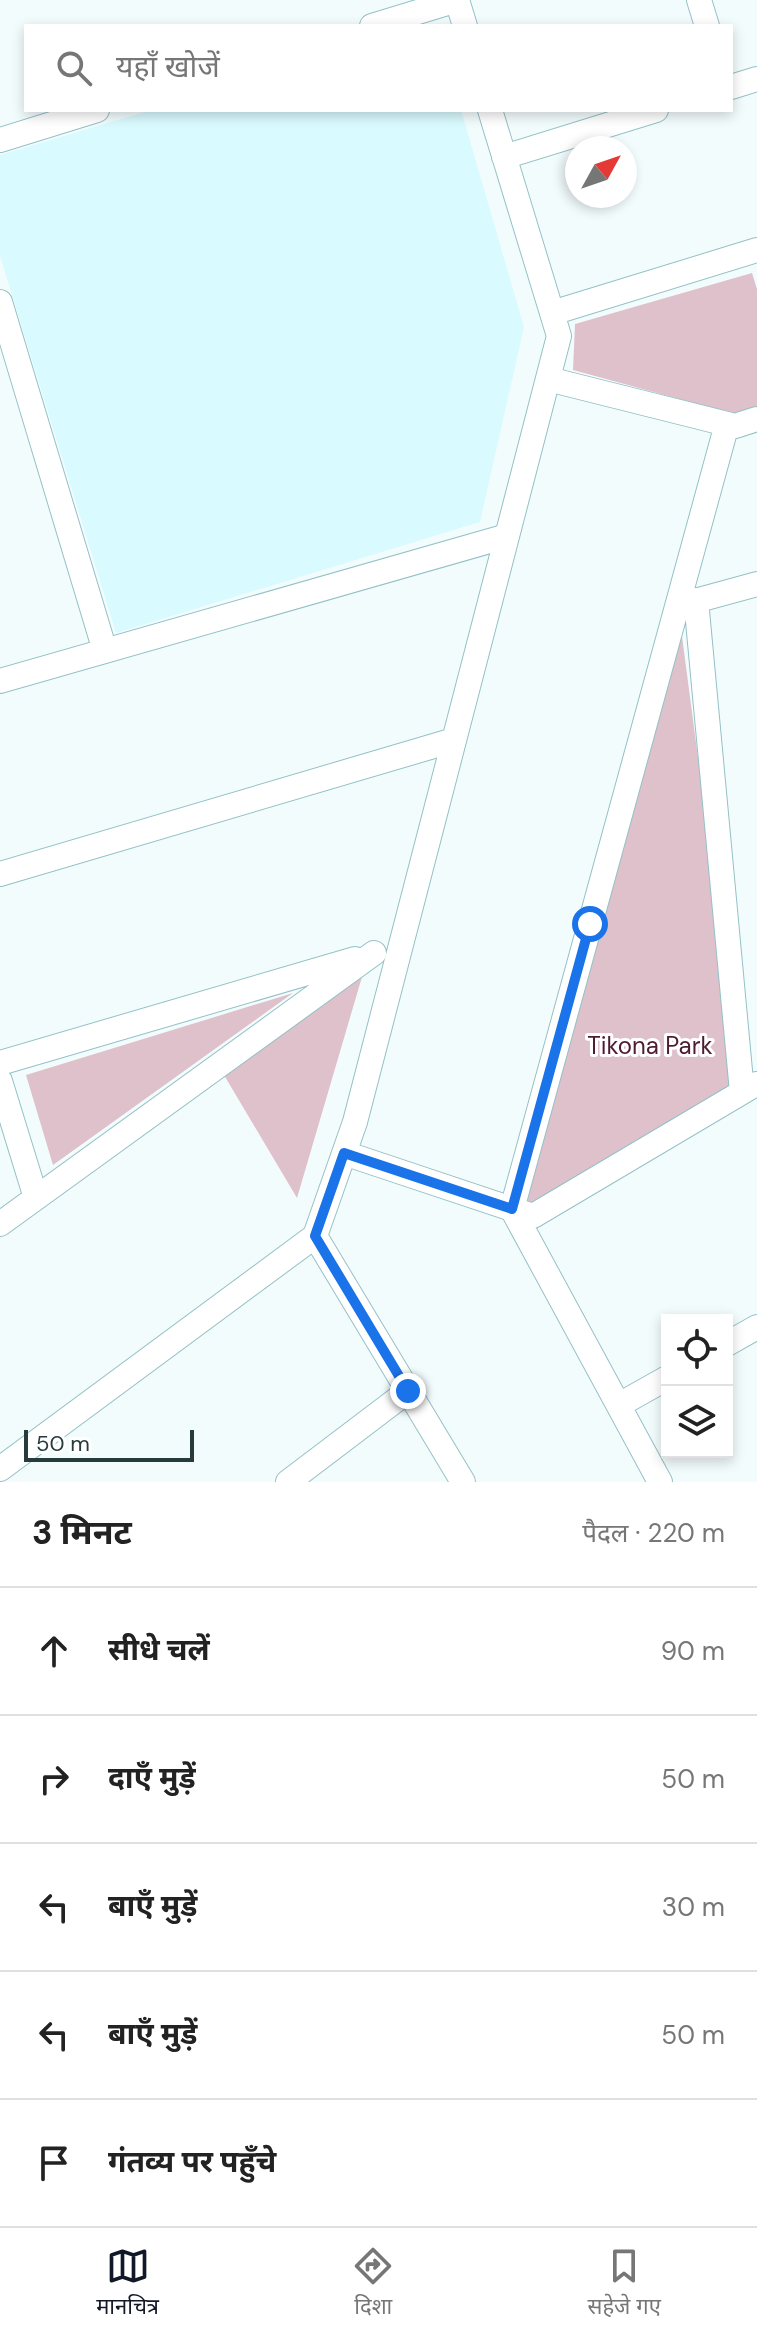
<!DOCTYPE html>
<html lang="hi">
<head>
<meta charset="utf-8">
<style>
  :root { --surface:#fff; --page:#f2f2f2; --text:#222; --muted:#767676; --line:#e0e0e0; --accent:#111827 }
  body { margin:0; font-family:"DM Sans","Noto Sans Devanagari",sans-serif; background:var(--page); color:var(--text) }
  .controls { position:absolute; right:24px; bottom:24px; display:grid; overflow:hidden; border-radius:0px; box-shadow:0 4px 12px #0003 }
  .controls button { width:72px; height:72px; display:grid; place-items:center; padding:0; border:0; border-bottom:2px solid var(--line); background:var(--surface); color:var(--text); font:40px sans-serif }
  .compass { position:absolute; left:565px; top:136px; width:72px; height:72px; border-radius:50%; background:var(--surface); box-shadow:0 4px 12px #0003; rotate:50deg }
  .scale { position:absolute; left:24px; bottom:20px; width:170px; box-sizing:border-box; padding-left:8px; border:4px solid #273a3c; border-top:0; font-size:22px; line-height:28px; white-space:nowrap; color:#273a3c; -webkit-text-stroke:6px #fff; paint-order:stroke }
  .stop { position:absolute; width:24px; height:24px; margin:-18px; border:6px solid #1a73e8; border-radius:50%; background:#fff }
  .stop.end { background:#1a73e8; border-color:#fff; box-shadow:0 2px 8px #0008 }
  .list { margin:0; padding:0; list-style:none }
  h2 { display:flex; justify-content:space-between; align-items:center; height:104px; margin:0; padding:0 32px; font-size:34px }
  h2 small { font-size:26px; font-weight:400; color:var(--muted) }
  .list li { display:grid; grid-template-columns:52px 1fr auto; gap:24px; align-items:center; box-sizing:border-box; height:128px; padding:0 32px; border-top:2px solid var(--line) }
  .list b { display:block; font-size:30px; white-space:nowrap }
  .list em { font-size:26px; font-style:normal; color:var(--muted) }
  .icon { flex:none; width:44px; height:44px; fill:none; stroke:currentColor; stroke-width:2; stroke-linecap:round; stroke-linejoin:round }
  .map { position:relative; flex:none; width:757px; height:1482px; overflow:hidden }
  .search { position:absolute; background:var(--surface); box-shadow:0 4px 12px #0003; left:24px; right:24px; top:24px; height:88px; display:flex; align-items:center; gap:20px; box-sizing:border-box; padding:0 28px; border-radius:0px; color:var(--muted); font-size:30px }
  .sheet { height:744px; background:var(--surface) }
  nav { display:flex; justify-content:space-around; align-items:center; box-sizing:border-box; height:112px; border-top:2px solid var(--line); background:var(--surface); font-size:22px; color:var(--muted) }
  nav a { display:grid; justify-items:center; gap:4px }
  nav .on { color:var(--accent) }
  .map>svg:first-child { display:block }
  .built { fill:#d9fafe }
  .green { fill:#dec1ca }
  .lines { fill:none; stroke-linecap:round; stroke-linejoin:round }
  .minor-casing { stroke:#94c1c6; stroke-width:26 }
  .minor { stroke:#fff; stroke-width:24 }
  .route { stroke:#1a73e8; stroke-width:10 }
  .labels { text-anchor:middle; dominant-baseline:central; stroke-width:6; stroke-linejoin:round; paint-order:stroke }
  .park-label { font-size:24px; fill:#4e1c31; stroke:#fff }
</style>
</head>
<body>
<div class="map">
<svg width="757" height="1482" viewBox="0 0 757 1482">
  <rect width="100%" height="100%" fill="#f3fcfd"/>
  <path class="built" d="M151 110H461L524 327 480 522 116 633 0 256V155Z"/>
  <path class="green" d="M752 273 757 289V408L738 415 573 370 575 324Z
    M678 606 742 1092 523 1213Z
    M364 970 297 1198 224 1075Z
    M293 993 53 1165 26 1075Z"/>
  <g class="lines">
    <defs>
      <path id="minor" d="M457 0 465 26
        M699 0 707 26
        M372 26 457 0
        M731 87 757 79
        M0 140 97 110
        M504 157 656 110
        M0 302 105 651
        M552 313 757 250
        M548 379 735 426 757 419
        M696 600 742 1092
        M684 604 757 584
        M0 681 507 536
        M0 874 454 740
        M0 1063 355 959
        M0 1081 36 1198
        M344 1153 533 1216 756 1084
        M0 1224 374 953
        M315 1236 463 1482
        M727 1344 757 1327
        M619 1405 667 1378
        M0 1469 315 1236 355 1122 559 336 490 110
        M288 1482 408 1391
        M660 1482 512 1209 727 424"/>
    </defs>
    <use href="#minor" class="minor-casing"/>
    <use href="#minor" class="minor"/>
  </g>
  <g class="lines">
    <path class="route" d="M408 1391 315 1236 344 1153 512 1209 590 924"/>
  </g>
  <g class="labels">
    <g class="park-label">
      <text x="650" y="1045">Tikona Park</text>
    </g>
  </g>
</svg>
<div class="controls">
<button><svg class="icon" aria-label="locate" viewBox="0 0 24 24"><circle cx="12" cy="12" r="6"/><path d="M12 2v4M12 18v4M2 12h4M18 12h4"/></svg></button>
<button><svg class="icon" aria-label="layers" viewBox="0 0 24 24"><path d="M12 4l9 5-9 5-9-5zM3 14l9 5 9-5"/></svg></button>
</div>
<svg class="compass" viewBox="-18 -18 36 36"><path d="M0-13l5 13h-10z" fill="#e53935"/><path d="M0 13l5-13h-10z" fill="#767676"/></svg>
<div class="scale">50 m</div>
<div class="stop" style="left:590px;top:924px"></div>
<div class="stop end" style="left:408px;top:1391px"></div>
<div class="search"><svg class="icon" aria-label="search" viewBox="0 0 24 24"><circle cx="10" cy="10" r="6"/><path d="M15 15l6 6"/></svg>यहाँ खोजें</div>
</div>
<section class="sheet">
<h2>3 मिनट<small>पैदल · 220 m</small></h2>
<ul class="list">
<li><svg class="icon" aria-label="ahead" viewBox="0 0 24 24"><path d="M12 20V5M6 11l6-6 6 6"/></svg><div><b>सीधे चलें</b></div><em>90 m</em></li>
<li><svg class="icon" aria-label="right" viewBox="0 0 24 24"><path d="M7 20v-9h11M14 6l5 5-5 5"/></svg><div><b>दाएँ मुड़ें</b></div><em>50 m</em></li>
<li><svg class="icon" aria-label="left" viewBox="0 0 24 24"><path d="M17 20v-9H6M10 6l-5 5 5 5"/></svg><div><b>बाएँ मुड़ें</b></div><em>30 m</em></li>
<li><svg class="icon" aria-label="left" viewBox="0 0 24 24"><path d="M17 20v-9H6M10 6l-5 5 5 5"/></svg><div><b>बाएँ मुड़ें</b></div><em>50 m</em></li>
<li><svg class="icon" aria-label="arrive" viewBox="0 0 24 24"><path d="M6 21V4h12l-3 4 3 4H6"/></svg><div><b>गंतव्य पर पहुँचे</b></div></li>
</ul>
</section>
<nav>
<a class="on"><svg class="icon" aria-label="map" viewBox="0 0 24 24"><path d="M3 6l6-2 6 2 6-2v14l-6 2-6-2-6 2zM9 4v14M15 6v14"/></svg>मानचित्र</a>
<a><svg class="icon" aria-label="directions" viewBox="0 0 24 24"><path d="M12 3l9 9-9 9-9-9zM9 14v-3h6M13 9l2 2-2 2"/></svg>दिशा</a>
<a><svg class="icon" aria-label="saved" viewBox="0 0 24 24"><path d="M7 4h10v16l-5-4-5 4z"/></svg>सहेजे गए</a>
</nav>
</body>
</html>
